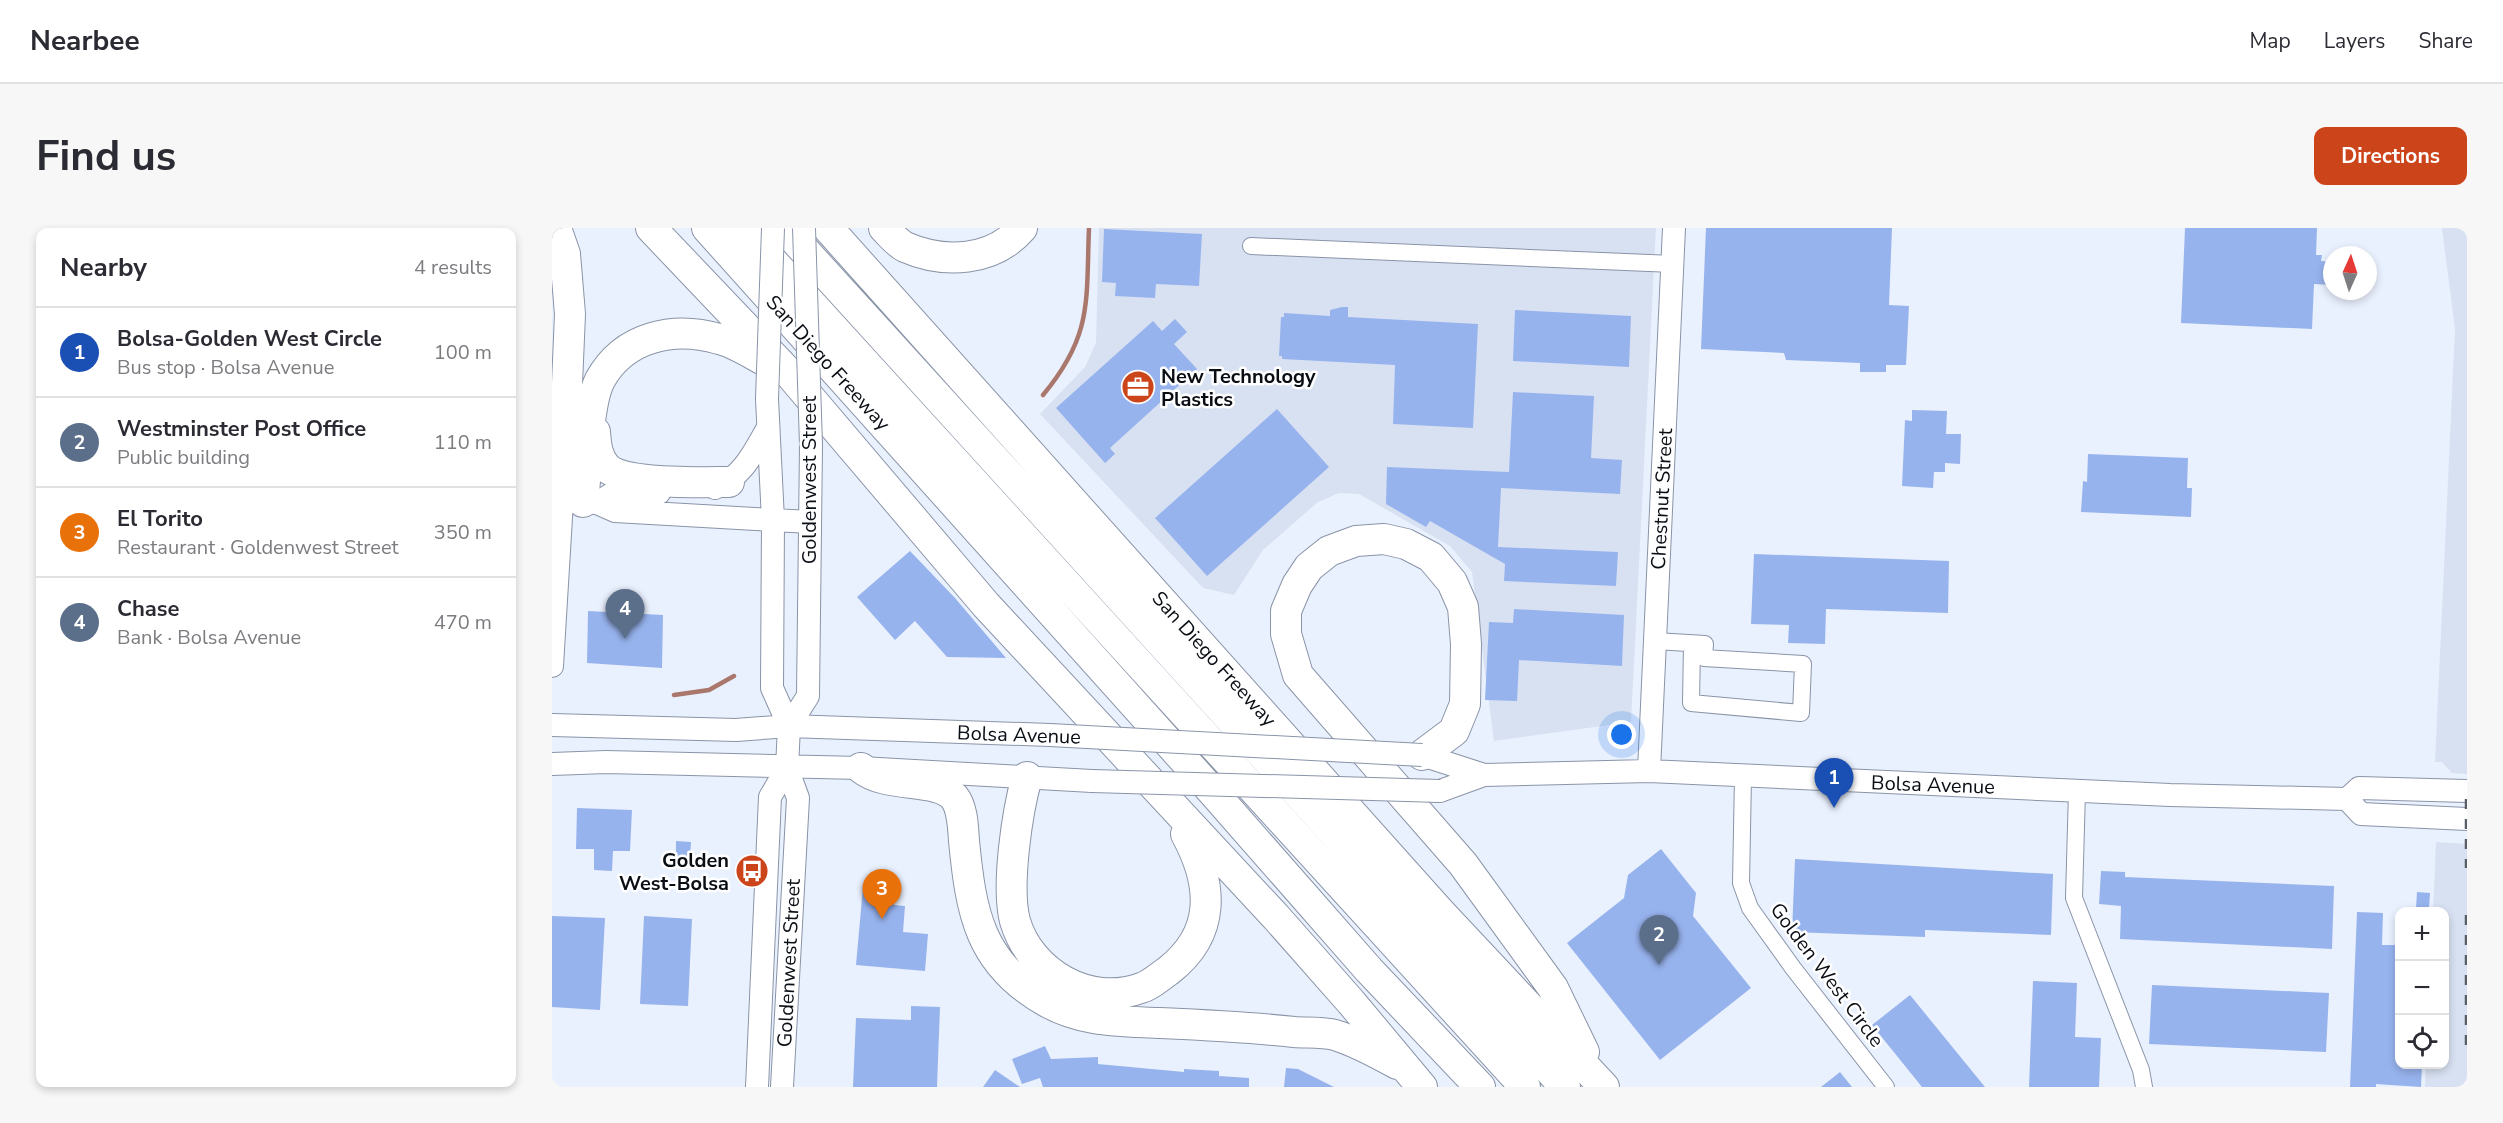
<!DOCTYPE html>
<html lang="en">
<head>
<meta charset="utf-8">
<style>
  :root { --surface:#fff; --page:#f7f7f7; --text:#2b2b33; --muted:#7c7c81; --line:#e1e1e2; --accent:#cc4419 }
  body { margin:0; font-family:"Nunito Sans",sans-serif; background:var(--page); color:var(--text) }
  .controls { position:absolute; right:18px; bottom:18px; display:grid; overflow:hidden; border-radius:12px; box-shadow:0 3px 9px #0003 }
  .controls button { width:54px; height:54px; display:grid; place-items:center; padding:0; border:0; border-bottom:2px solid var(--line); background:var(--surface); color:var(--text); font:30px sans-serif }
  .compass { position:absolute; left:1771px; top:18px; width:54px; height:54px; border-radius:50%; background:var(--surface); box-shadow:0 3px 9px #0003; rotate:3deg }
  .you { position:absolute; left:1070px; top:507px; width:21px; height:21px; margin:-15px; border:4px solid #fff; border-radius:50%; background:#1a73e8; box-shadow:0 0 0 9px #1a73e833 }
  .badge { display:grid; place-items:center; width:39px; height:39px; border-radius:50%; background:var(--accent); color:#fff; font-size:20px; font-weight:700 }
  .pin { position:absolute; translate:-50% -50px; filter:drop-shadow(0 2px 3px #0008) }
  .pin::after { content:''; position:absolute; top:32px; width:21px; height:18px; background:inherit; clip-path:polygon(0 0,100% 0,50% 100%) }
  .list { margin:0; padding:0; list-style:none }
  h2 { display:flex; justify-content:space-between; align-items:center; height:78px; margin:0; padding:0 24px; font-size:26px }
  h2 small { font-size:20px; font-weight:400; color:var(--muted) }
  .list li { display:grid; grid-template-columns:39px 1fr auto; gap:18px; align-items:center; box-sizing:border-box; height:90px; padding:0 24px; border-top:2px solid var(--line) }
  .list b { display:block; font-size:22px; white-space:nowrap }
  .list p { margin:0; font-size:20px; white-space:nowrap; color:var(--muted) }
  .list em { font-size:20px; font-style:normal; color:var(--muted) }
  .icon { flex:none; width:33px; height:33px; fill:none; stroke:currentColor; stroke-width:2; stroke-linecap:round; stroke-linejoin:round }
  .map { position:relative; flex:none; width:1915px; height:859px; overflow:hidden; border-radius:12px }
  header { display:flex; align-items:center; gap:36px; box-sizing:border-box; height:84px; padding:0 30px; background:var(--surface); border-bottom:2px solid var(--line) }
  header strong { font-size:28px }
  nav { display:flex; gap:33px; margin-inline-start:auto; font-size:21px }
  .intro { display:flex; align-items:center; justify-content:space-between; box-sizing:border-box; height:144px; padding:0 36px }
  h1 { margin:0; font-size:42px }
  .button { padding:15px 27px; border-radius:12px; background:var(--accent); color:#fff; font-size:21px; font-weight:700 }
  main { display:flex; gap:36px; padding:0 36px }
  aside { flex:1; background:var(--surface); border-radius:12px; box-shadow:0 3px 9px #0003 }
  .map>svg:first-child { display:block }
  .built { fill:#d8e1f2 }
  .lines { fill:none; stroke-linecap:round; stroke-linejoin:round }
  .stream { stroke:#a9776c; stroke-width:4.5 }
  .building { fill:#97b3ee }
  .street-casing { stroke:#8a94a8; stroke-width:18 }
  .secondary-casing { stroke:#8a94a8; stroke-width:24 }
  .highway-casing { stroke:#8a94a8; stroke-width:32 }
  .street { stroke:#fff; stroke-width:16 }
  .secondary { stroke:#fff; stroke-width:22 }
  .highway { stroke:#fff; stroke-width:30 }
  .rail { stroke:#595e67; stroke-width:4.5; stroke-dasharray:10 10; stroke-linecap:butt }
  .secondary-bridge-casing { stroke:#8a94a8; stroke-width:24; stroke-linecap:butt }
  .secondary-bridge { stroke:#fff; stroke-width:22 }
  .labels { text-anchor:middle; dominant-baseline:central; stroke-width:5; stroke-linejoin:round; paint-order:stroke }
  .street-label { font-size:20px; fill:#090d14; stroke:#fefefe }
  .poi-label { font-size:20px; font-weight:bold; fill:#090d14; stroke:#fefefe; text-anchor:start }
</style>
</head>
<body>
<header>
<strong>Nearbee</strong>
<nav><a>Map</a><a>Layers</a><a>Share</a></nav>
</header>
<div class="intro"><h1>Find us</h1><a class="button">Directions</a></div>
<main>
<aside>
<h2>Nearby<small>4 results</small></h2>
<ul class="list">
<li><span class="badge" style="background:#1a4fb4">1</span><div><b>Bolsa-Golden West Circle</b><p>Bus stop · Bolsa Avenue</p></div><em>100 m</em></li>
<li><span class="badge" style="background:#5c6f8a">2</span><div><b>Westminster Post Office</b><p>Public building</p></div><em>110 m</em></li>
<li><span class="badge" style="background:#e8710a">3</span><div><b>El Torito</b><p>Restaurant · Goldenwest Street</p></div><em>350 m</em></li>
<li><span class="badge" style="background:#5c6f8a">4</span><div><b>Chase</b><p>Bank · Bolsa Avenue</p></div><em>470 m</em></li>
</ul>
</aside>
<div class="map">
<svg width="1915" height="859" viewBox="0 0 1915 859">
  <rect width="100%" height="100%" fill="#eaf1fe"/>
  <path class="built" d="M547 0H1104L1079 494 942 513 920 344 898 318 807 266 787 265 766 274 711 322 682 367 651 360 488 186 533 139 544 115Z
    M1890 0H1915V546L1900 545 1890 534H1883L1903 101Z
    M1884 614 1915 616V859H1873L1874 837 1892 836V684L1881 683Z"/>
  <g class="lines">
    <path class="stream" d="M491 167C541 107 534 73 537 0
      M122 467 157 462 182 448"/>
  </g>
  <path class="building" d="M1154 0H1340L1337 77 1357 78 1354 137H1334V144H1308V135L1234 132 1232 125 1149 121Z
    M1633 0H1765L1764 27H1770L1769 33 1780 34V57L1762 56 1760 101 1629 95Z
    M552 1 650 6 647 58 604 56 603 70 563 68 564 55 550 54Z
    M790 79H796V89L926 96 921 200 841 196 843 137 730 131V128H727L729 89H732V85L778 88V82Z
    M963 82 1079 88 1077 139 961 133Z
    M623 91 635 104 622 116 645 141 558 220 563 226 553 235 504 180 601 93 610 103Z
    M961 164 1042 168 1039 230 1070 232 1068 266 949 260 946 319 1066 324 1064 358 952 353 953 336 878 293 874 299 834 276 835 239 957 244Z
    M725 181 777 239 655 348 603 290Z
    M1360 182 1395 183 1394 206H1409L1408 236 1393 235V244H1382L1381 260 1350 258 1353 192 1360 193Z
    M1536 226 1636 230 1635 260H1640L1639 289 1529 284 1531 253 1535 254Z
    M358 323 403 370 454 430 395 429 363 393 343 412 305 369Z
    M1202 326 1397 333 1396 385 1274 381 1273 416 1236 415 1237 397 1199 396Z
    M962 381 1072 387 1070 438 967 432 965 473 933 472 937 394 961 395Z
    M36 383 111 387 110 440 35 435Z
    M25 580 80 582 78 623H61L60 643 42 642V621H24Z
    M124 613 139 614 138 630 124 629Z
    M1109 621 1144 665 1141 688 1199 760 1108 832 1015 715 1072 670 1076 647Z
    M1243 631 1501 646 1499 707 1373 702V709L1240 704Z
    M1549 643 1573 644V649L1782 658 1780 721 1568 711 1569 678 1547 676Z
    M311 659 343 662 342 677 353 678 351 704 376 706 373 743 304 737Z
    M1865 664 1878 665 1877 680H1864Z
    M1805 684 1831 685 1830 717H1848V837H1870L1869 859 1824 856V859H1798Z
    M0 688 53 690 48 782 0 779Z
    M92 688 140 691 136 778 88 776Z
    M1481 753 1525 755 1523 809 1549 810 1547 859H1477Z
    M1600 757 1777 765 1774 824 1597 816Z
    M1358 767 1433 859H1370L1320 797Z
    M359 778 388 779 385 859H301L304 790 359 792Z
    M493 818 499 831 546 829V836L632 844V841L667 843V848L697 850V859H491L488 850 470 856 460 831Z
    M734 840 746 841 782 859H732Z
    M443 842 468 859H431Z
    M1288 844 1300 859H1269Z"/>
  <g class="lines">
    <defs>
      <path id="street" d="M699 18 1121 36
        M1103 413 1153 416 1152 430 1251 436 1249 485 1139 475 1140 416
        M1191 549 1189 655 1198 680 1241 740 1334 859
        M1525 563 1522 670 1589 842 1592 859"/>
      <path id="secondary" d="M215 171 221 292 220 460 237 498 235 540 246 570 230 859
        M163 260C190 249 201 226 215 201
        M45 275 63 264 107 265
        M0 438 10 273 45 275 63 283 257 294
        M0 497 184 502 237 498 498 507
        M237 498 256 468 259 217
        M870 527 932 547 1097 543 1618 567 1795 571 1807 560 1915 563
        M0 536 54 534 309 540 540 553
        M1097 543 1122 0
        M888 563 932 547
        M1795 571 1809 586 1915 591
        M205 859 218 569 235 540"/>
      <path id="highway" d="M4 0 13 26 18 86 10 273
        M99 0 236 144 434 377 724 689 799 774 870 859
        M155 0 660 563 817 742 928 859
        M190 0 973 859
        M232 0 1013 859
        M276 0 888 684 1052 859
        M332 0C338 6 345 15 353 19 392 36 441 34 470 0
        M43 204C44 217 45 229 54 239 72 257 151 254 177 254
        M31 274C35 244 35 177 48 152 72 108 122 98 167 111 184 115 201 127 217 135
        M870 527 902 503 913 476 914 416 911 379 900 354 879 329 854 316 832 311 804 313 777 323 757 339 745 357 734 383V406L746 447 911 636 1001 760 1032 824
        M309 540C335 561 384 549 402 569 411 580 411 600 412 613 419 684 427 736 495 774 531 794 567 793 606 795 651 797 697 799 742 804 755 805 771 804 783 807 802 813 827 826 845 836
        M475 549C465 584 454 659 463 693 478 745 537 779 589 760 599 757 607 749 616 743 665 705 661 656 634 606"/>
    </defs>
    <use href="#street" class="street-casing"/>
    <use href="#secondary" class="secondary-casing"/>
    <use href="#highway" class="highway-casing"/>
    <use href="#street" class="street"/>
    <use href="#secondary" class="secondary"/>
    <use href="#highway" class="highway"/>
    <path class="rail" d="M1915 571V640
      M1915 687V825"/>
    <defs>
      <path id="secondary-bridge" d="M252 0 259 217
        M215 171 221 0
        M498 507 870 527
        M540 553 888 563"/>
    </defs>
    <use href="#secondary-bridge" class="secondary-bridge-casing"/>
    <use href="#secondary-bridge" class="secondary-bridge"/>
  </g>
  <defs>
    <symbol id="office-disc" viewBox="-11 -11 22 22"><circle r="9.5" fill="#cc4419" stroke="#fefefe"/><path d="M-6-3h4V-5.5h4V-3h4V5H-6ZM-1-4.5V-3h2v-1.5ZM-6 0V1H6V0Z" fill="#fff"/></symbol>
    <symbol id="bus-disc" viewBox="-11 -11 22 22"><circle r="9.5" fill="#cc4419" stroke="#fefefe"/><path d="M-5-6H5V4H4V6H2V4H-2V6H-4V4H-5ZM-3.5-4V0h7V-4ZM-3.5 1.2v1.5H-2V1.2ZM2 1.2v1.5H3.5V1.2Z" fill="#fff"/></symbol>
  </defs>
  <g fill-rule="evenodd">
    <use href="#office-disc" x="567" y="140" width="38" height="38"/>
    <use href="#bus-disc" x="181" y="624" width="38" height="38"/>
  </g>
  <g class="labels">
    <g class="street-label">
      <text transform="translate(276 135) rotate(48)">San Diego Freeway</text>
      <text transform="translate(257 252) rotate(-90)">Goldenwest Street</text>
      <text transform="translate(1110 271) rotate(-87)">Chestnut Street</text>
      <text transform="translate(662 431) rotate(48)">San Diego Freeway</text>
      <text transform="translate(467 507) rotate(2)">Bolsa Avenue</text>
      <text transform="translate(1381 557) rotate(2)">Bolsa Avenue</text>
      <text transform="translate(237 735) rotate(-87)">Goldenwest Street</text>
      <text transform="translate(1275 747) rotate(53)">Golden West Circle</text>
    </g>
    <g class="poi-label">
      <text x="609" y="148">New Technology<tspan x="609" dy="23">Plastics</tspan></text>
      <text x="177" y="632" text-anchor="end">Golden<tspan x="177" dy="23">West-Bolsa</tspan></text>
    </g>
  </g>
</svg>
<div class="controls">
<button>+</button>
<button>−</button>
<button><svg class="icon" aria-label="locate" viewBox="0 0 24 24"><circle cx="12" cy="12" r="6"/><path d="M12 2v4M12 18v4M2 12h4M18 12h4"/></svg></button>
</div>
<svg class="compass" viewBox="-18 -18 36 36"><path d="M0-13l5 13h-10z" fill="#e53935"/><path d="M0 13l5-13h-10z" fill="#7c7c81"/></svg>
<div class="you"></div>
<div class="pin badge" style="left:1282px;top:580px;background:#1a4fb4">1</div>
<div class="pin badge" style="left:1107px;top:737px;background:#5c6f8a">2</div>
<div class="pin badge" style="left:330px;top:691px;background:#e8710a">3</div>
<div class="pin badge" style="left:73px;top:411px;background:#5c6f8a">4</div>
</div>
</main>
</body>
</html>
